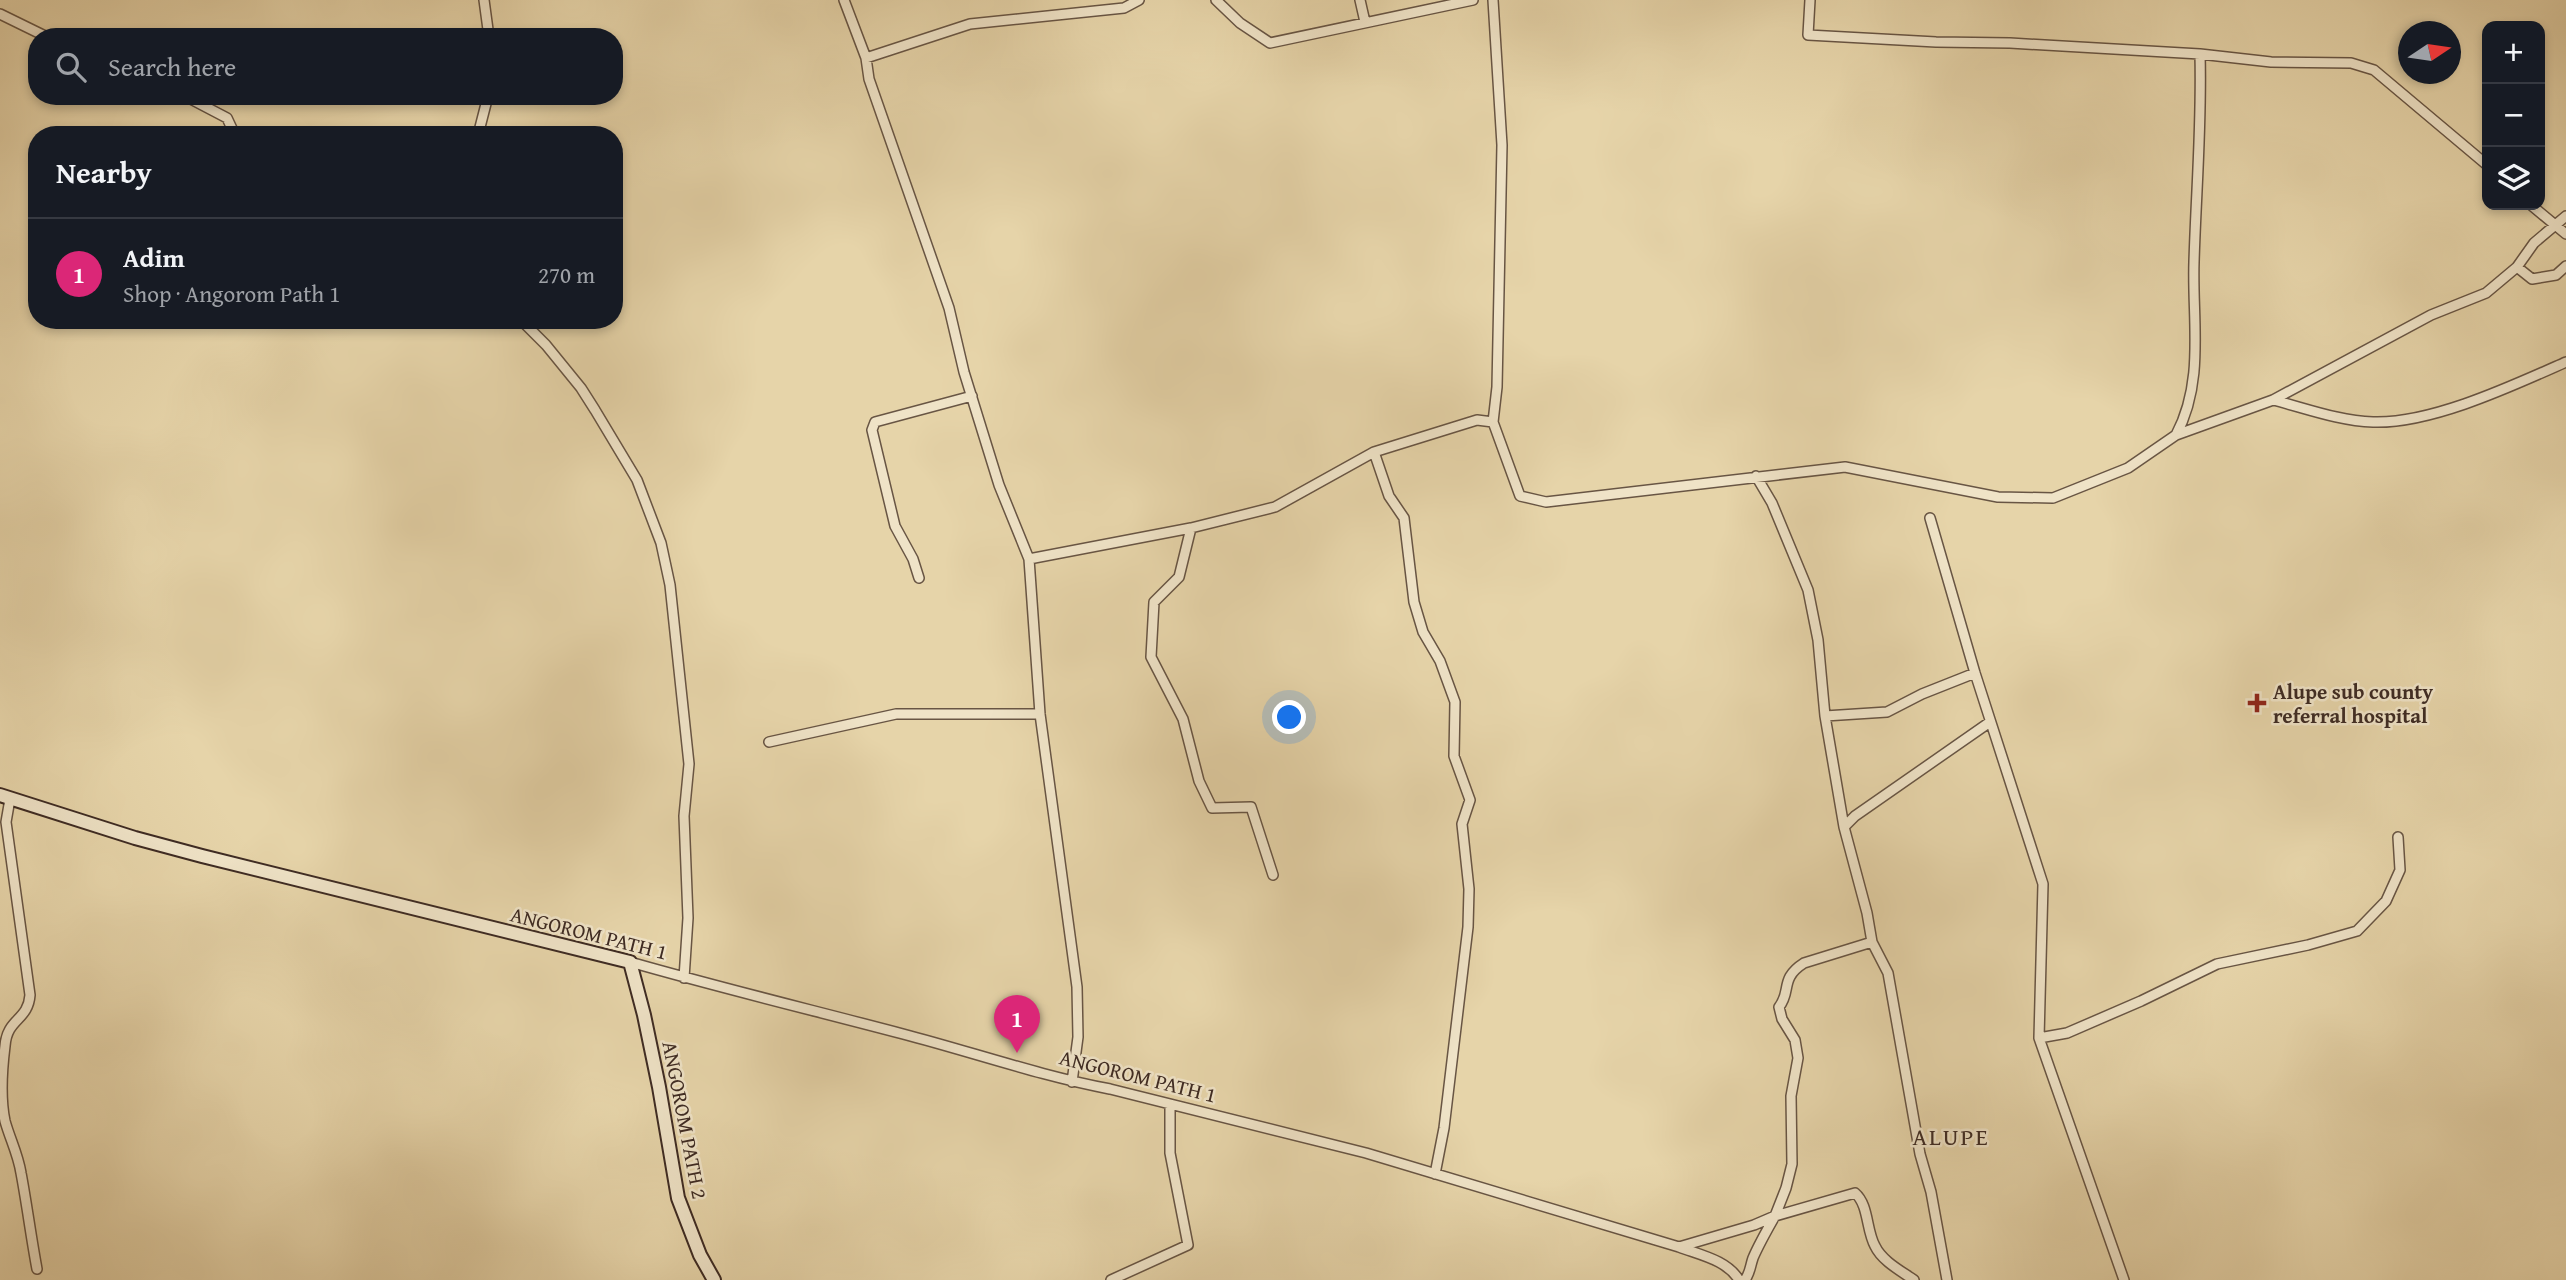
<!DOCTYPE html>
<html lang="en">
<head>
<meta charset="utf-8">
<style>
  :root { --surface:#171b24; --page:#20242c; --text:#f1f3f6; --muted:#9ea1a6; --line:#363941; --accent:#db2777 }
  body { margin:0; font-family:"Gentium Book Plus",serif; background:var(--page); color:var(--text) }
  .controls { position:absolute; right:21px; top:21px; display:grid; overflow:hidden; border-radius:14px; box-shadow:0 4px 10px #0003 }
  .controls button { width:63px; height:63px; display:grid; place-items:center; padding:0; border:0; border-bottom:2px solid var(--line); background:var(--surface); color:var(--text); font:35px sans-serif }
  .compass { position:absolute; left:2398px; top:21px; width:63px; height:63px; border-radius:50%; background:var(--surface); box-shadow:0 4px 10px #0003; rotate:77deg }
  .you { position:absolute; left:1290px; top:718px; width:24px; height:24px; margin:-18px; border:5px solid #fff; border-radius:50%; background:#1a73e8; box-shadow:0 0 0 10px #1a73e833 }
  .badge { display:grid; place-items:center; width:46px; height:46px; border-radius:50%; background:var(--accent); color:#fff; font-size:23px; font-weight:700 }
  .pin { position:absolute; translate:-50% -58px; filter:drop-shadow(0 2px 4px #0008) }
  .pin::after { content:''; position:absolute; top:37px; width:24px; height:21px; background:inherit; clip-path:polygon(0 0,100% 0,50% 100%) }
  .list { margin:0; padding:0; list-style:none }
  h2 { display:flex; justify-content:space-between; align-items:center; height:91px; margin:0; padding:0 28px; font-size:30px }
  h2 small { font-size:23px; font-weight:400; color:var(--muted) }
  .list li { display:grid; grid-template-columns:46px 1fr auto; gap:21px; align-items:center; box-sizing:border-box; height:112px; padding:0 28px; border-top:2px solid var(--line) }
  .list b { display:block; font-size:26px; white-space:nowrap }
  .list p { margin:0; font-size:23px; white-space:nowrap; color:var(--muted) }
  .list em { font-size:23px; font-style:normal; color:var(--muted) }
  .icon { flex:none; width:38px; height:38px; fill:none; stroke:currentColor; stroke-width:2; stroke-linecap:round; stroke-linejoin:round }
  .map { position:relative; flex:none; width:2566px; height:1280px; overflow:hidden }
  .search { position:absolute; background:var(--surface); box-shadow:0 4px 10px #0003; left:28px; top:28px; width:595px; height:77px; display:flex; align-items:center; gap:18px; box-sizing:border-box; padding:0 24px; border-radius:28px; color:var(--muted); font-size:26px }
  .panel { position:absolute; background:var(--surface); box-shadow:0 4px 10px #0003; left:28px; top:126px; width:595px; height:203px; border-radius:28px }
  .map>svg:first-child { display:block }
  .lines { fill:none; stroke-linecap:round; stroke-linejoin:round }
  .street-casing { stroke:#685544; stroke-width:12 }
  .secondary-casing { stroke:#3e2b23; stroke-width:16 }
  .street { stroke:#efe3c7; stroke-width:9 }
  .secondary { stroke:#efe3c7; stroke-width:12 }
  .poi-dot { fill:#8f2418; stroke:#efe3c7; stroke-width:2.5 }
  .labels { text-anchor:middle; dominant-baseline:central; stroke-width:5; stroke-linejoin:round; paint-order:stroke }
  .poi-label { font-size:21px; font-weight:bold; fill:#3e2b23; stroke:#efe3c7; text-anchor:start }
  .street-label { font-size:21px; fill:#3e2b23; stroke:#efe3c7 }
  .quarter-label { font-size:24px; letter-spacing:2px; fill:#3e2b23; stroke:#efe3c7 }
</style>
</head>
<body>
<div class="map">
<svg width="2566" height="1280" viewBox="0 0 2566 1280">
  <rect width="100%" height="100%" fill="#e6d4a9"/>
  <filter id="stains"><feTurbulence type="fractalNoise" baseFrequency=".00286" numOctaves="4"/><feColorMatrix values="0 0 0 0 .2 0 0 0 0 .09 0 0 0 0 .02 0 0 0 .5 -.17"/></filter>
  <radialGradient id="worn" r=".72"><stop offset=".6" stop-color="#630" stop-opacity="0"/><stop offset="1" stop-color="#630" stop-opacity=".3"/></radialGradient>
  <g class="lines">
    <defs>
      <path id="street" d="M484 0 489 37
        M844 0 866 58 869 79 949 308 964 372 999 485 1029 559
        M1216 0 1240 23 1270 43 1473 0
        M1360 0 1365 22
        M1810 0 1808 35 1936 42 2010 43 2200 54 2271 62 2351 63 2374 70 2487 165
        M0 14 47 37
        M866 58 970 24 1124 8 1139 0
        M185 96 227 118 235 135
        M478 135 488 96
        M2531 205 2566 234
        M2517 267 2532 279 2556 275 2566 266
        M521 320 546 345 581 388 595 410 637 480 661 543 670 585 689 764 684 816 688 918 684 978
        M2273 400C2305 408 2339 421 2373 422 2431 424 2512 386 2566 362
        M1493 422 1497 387 1502 145 1493 0
        M2176 435C2205 381 2192 320 2194 262 2196 193 2202 124 2200 54
        M1374 452 1389 496 1404 518 1414 602 1423 632 1440 661 1455 702 1454 756 1470 800 1462 824 1469 889 1468 927 1444 1128 1435 1174
        M1930 518 1975 673 2043 884 2039 1038 2124 1280
        M1191 528 1179 577 1154 602 1151 657 1183 719 1199 781 1212 808 1251 807 1273 875
        M919 578 913 559 895 526 872 430 875 422 972 396
        M1825 716 1887 712 1922 694 1975 673
        M769 742 896 714H1040
        M10 799 6 822 30 995C28 1021 7 1018 5 1046 2 1070 0 1097 5 1121 10 1139 18 1154 21 1173 27 1205 31 1237 37 1269
        M1844 827 1855 816 1990 722
        M1872 942 1888 973 1920 1154 1931 1192 1947 1280
        M630 962C721 988 812 1010 903 1034 972 1052 1041 1076 1110 1089L1366 1153 1679 1247C1700 1255 1727 1260 1739 1280
        M2039 1038 2067 1033 2141 1001 2217 964 2308 945 2357 931 2386 901 2400 870 2398 837
        M1072 1082 1078 1037 1077 987 1040 714 1029 559 1191 528 1275 507 1374 452 1477 420 1493 422 1520 496 1546 502 1845 467 1998 497 2053 498 2128 468 2176 435 2273 400 2431 315 2486 293 2517 267 2534 243 2566 216
        M1679 1247 1754 1225 1775 1216 1786 1188 1792 1164 1791 1096 1798 1058 1795 1040 1782 1019 1779 1007C1792 991 1779 979 1804 963L1872 942 1867 913 1844 827 1825 716 1818 640 1808 590 1772 503 1756 476
        M1111 1280 1188 1245 1170 1153V1104
        M1745 1280C1750 1273 1750 1267 1753 1258 1759 1244 1767 1230 1775 1216L1855 1193C1869 1205 1866 1230 1875 1246 1882 1261 1901 1271 1914 1280"/>
      <path id="secondary" d="M0 795 135 838 202 856 630 962 644 1015 659 1087 678 1198 700 1255 714 1280"/>
    </defs>
    <use href="#street" class="street-casing"/>
    <use href="#secondary" class="secondary-casing"/>
    <use href="#street" class="street"/>
    <use href="#secondary" class="secondary"/>
  </g>
  <path class="poi-dot" d="M2253.5 692.5h7v7h7v7h-7v7h-7v-7h-7v-7h7z"/>
  <g class="labels">
    <g class="poi-label">
      <text x="2273" y="691">Alupe sub county<tspan x="2273" dy="24">referral hospital</tspan></text>
    </g>
    <g class="street-label">
      <text transform="translate(589 933) rotate(14)">ANGOROM PATH 1</text>
      <text transform="translate(1138 1076) rotate(14)">ANGOROM PATH 1</text>
      <text transform="translate(685 1120) rotate(79)">ANGOROM PATH 2</text>
    </g>
    <g class="quarter-label">
      <text x="1951" y="1136">ALUPE</text>
    </g>
  </g>
  <rect width="100%" height="100%" filter="url(#stains)"/>
  <rect width="100%" height="100%" fill="url(#worn)"/>
</svg>
<div class="controls">
<button>+</button>
<button>−</button>
<button><svg class="icon" aria-label="layers" viewBox="0 0 24 24"><path d="M12 4l9 5-9 5-9-5zM3 14l9 5 9-5"/></svg></button>
</div>
<svg class="compass" viewBox="-18 -18 36 36"><path d="M0-13l5 13h-10z" fill="#e53935"/><path d="M0 13l5-13h-10z" fill="#9ea1a6"/></svg>
<div class="you"></div>
<div class="pin badge" style="left:1017px;top:1053px">1</div>
<div class="search"><svg class="icon" aria-label="search" viewBox="0 0 24 24"><circle cx="10" cy="10" r="6"/><path d="M15 15l6 6"/></svg>Search here</div>
<section class="panel">
<h2>Nearby<small></small></h2>
<ul class="list">
<li><span class="badge">1</span><div><b>Adim</b><p>Shop · Angorom Path 1</p></div><em>270 m</em></li>
</ul>
</section>
</div>
</body>
</html>
